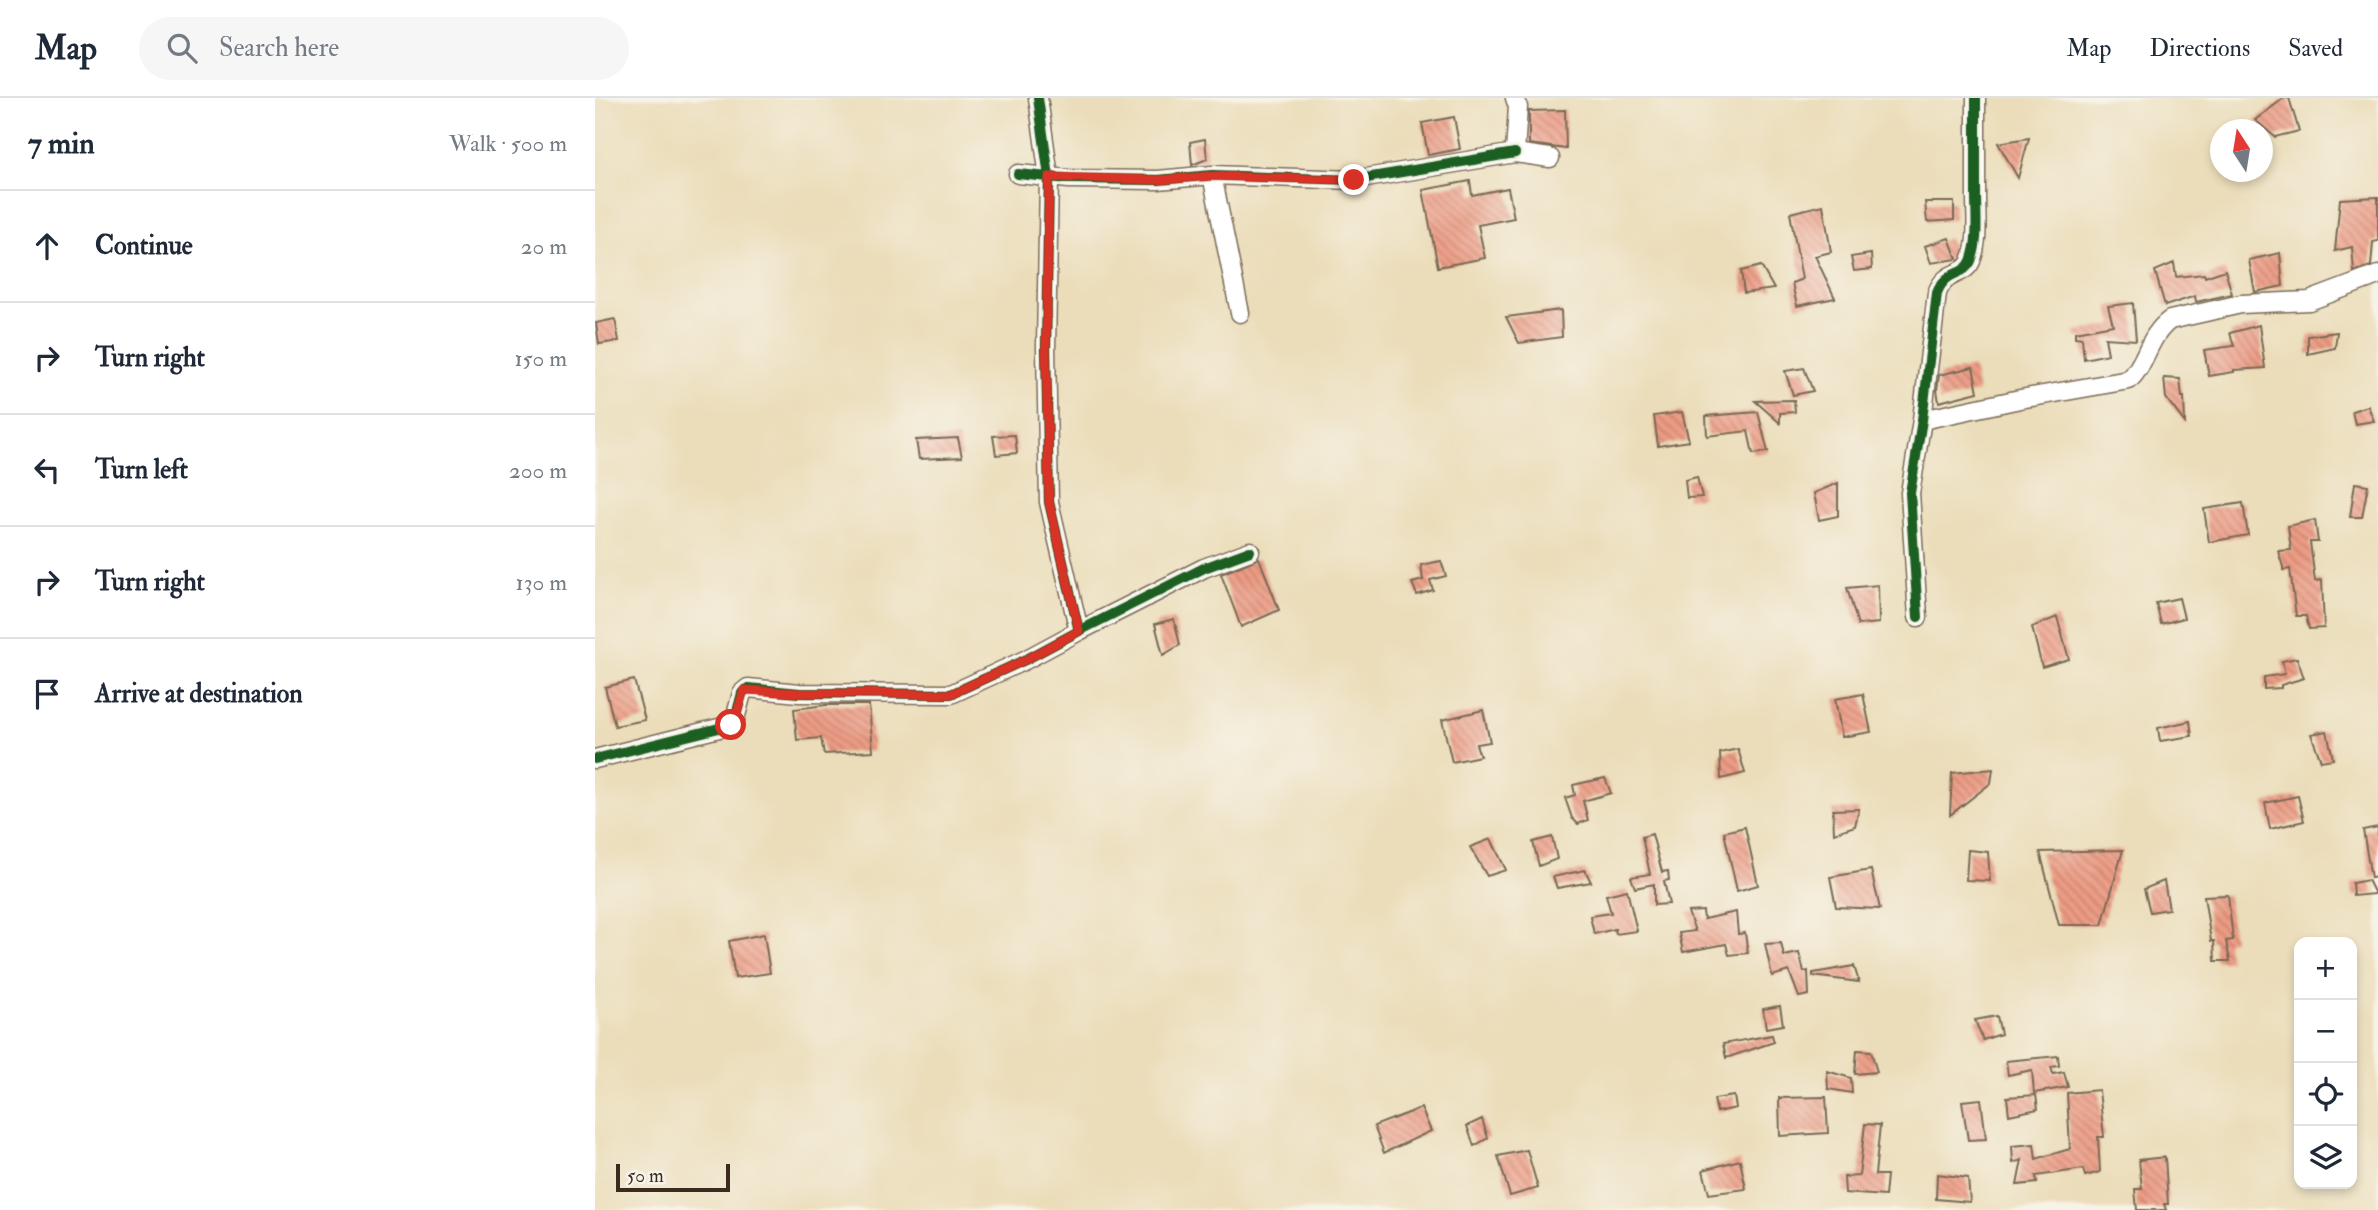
<!DOCTYPE html>
<html lang="en">
<head>
<meta charset="utf-8">
<style>
  :root { --surface:#fff; --page:#f6f6f7; --text:#1f2937; --muted:#747a83; --line:#e0e1e3 }
  body { margin:0; font-family:"IM FELL Double Pica",serif; background:var(--page); color:var(--text) }
  .controls { position:absolute; right:21px; bottom:21px; display:grid; overflow:hidden; border-radius:14px; box-shadow:0 4px 10px #0003 }
  .controls button { width:63px; height:63px; display:grid; place-items:center; padding:0; border:0; border-bottom:2px solid var(--line); background:var(--surface); color:var(--text); font:35px sans-serif }
  .compass { position:absolute; left:1615px; top:21px; width:63px; height:63px; border-radius:50%; background:var(--surface); box-shadow:0 4px 10px #0003; rotate:348deg }
  .scale { position:absolute; left:21px; bottom:18px; width:114px; box-sizing:border-box; padding-left:7px; border:4px solid #3b2a1e; border-top:0; font-size:19px; line-height:24px; white-space:nowrap; color:#3b2a1e; -webkit-text-stroke:5px #f7f3e8; paint-order:stroke }
  .stop { position:absolute; width:21px; height:21px; margin:-16px; border:5px solid #d93025; border-radius:50%; background:#fff }
  .stop.end { background:#d93025; border-color:#fff; box-shadow:0 2px 7px #0008 }
  .list { margin:0; padding:0; list-style:none }
  h2 { display:flex; justify-content:space-between; align-items:center; height:91px; margin:0; padding:0 28px; font-size:30px }
  h2 small { font-size:23px; font-weight:400; color:var(--muted) }
  .list li { display:grid; grid-template-columns:46px 1fr auto; gap:21px; align-items:center; box-sizing:border-box; height:112px; padding:0 28px; border-top:2px solid var(--line) }
  .list b { display:block; font-size:26px; white-space:nowrap }
  .list em { font-size:23px; font-style:normal; color:var(--muted) }
  .icon { flex:none; width:38px; height:38px; fill:none; stroke:currentColor; stroke-width:2; stroke-linecap:round; stroke-linejoin:round }
  .map { position:relative; flex:none; width:1783px; height:1112px; overflow:hidden }
  header { display:flex; align-items:center; gap:42px; box-sizing:border-box; height:98px; padding:0 35px; background:var(--surface); border-bottom:2px solid var(--line) }
  header strong { font-size:33px }
  nav { display:flex; gap:38px; margin-inline-start:auto; font-size:24px }
  .search { width:490px; height:63px; background:var(--page); display:flex; align-items:center; gap:18px; box-sizing:border-box; padding:0 24px; border-radius:38px; color:var(--muted); font-size:26px }
  main { display:flex }
  aside { flex:1; background:var(--surface) }
  .map>svg:first-child { display:block }
  .building { fill:url(#building-back-hatch) }
  .lines { fill:none; stroke-linecap:round; stroke-linejoin:round }
  .minor-casing { stroke:#796954; stroke-width:21 }
  .minor { stroke:#fff; stroke-width:18 }
  .cycleway-casing { stroke:#f7f3e8; stroke-width:15 }
  .cycleway { stroke:#1b5e20; stroke-width:10 }
  .route { stroke:#d93025; stroke-width:9 }
</style>
</head>
<body>
<header>
<strong>Map</strong>
<div class="search"><svg class="icon" aria-label="search" viewBox="0 0 24 24"><circle cx="10" cy="10" r="6"/><path d="M15 15l6 6"/></svg>Search here</div>
<nav><a>Map</a><a>Directions</a><a>Saved</a></nav>
</header>
<main>
<aside>
<h2>7 min<small>Walk · 500 m</small></h2>
<ul class="list">
<li><svg class="icon" aria-label="ahead" viewBox="0 0 24 24"><path d="M12 20V5M6 11l6-6 6 6"/></svg><div><b>Continue</b></div><em>20 m</em></li>
<li><svg class="icon" aria-label="right" viewBox="0 0 24 24"><path d="M7 20v-9h11M14 6l5 5-5 5"/></svg><div><b>Turn right</b></div><em>150 m</em></li>
<li><svg class="icon" aria-label="left" viewBox="0 0 24 24"><path d="M17 20v-9H6M10 6l-5 5 5 5"/></svg><div><b>Turn left</b></div><em>200 m</em></li>
<li><svg class="icon" aria-label="right" viewBox="0 0 24 24"><path d="M7 20v-9h11M14 6l5 5-5 5"/></svg><div><b>Turn right</b></div><em>130 m</em></li>
<li><svg class="icon" aria-label="arrive" viewBox="0 0 24 24"><path d="M6 21V4h12l-3 4 3 4H6"/></svg><div><b>Arrive at destination</b></div></li>
</ul>
</aside>
<div class="map">
<svg width="1783" height="1112" viewBox="0 0 1783 1112">
  <defs>
    <pattern id="building-back-hatch" width="6" height="6" patternUnits="userSpaceOnUse" patternTransform="scale(1.75)"><rect width="6" height="6" fill="#ed9c85"/><path d="M-1 5l2 2M0 0l6 6M5-1l2 2" fill="none" stroke="#c17f6c"/></pattern>
  </defs>
  <rect width="100%" height="100%" fill="#f7f3e8"/>
  <filter id="ink" filterUnits="userSpaceOnUse"><feTurbulence type="fractalNoise" baseFrequency=".0143" numOctaves="2"/><feDisplacementMap in="SourceGraphic" scale="14" xChannelSelector="R" yChannelSelector="G"/><feConvolveMatrix kernelMatrix="1 2 1 2 8 2 1 2 1" color-interpolation-filters="sRGB"/></filter>
  <filter id="wash" filterUnits="userSpaceOnUse"><feTurbulence type="fractalNoise" baseFrequency=".00686" numOctaves="4" result="noise"/><feDisplacementMap in="SourceGraphic" scale="28" xChannelSelector="R" yChannelSelector="G"/><feGaussianBlur stdDeviation="1.57" result="paint"/><feColorMatrix in="noise" values="0 0 0 0 0 0 0 0 0 0 0 0 0 0 0 0 0 1.4 0 .05"/><feComposite in="paint" operator="in"/></filter>
  <g filter="url(#wash)">
    <rect width="100%" height="100%" fill="#ebddb9"/>
    <g id="blocks">
      <path class="building" d="M1689 0H1694L1704 33 1680 39 1660 22Z
        M970 12 971 51 934 46V13Z
        M859 19 865 51 833 57 827 25Z
        M1434 40 1423 80 1403 45Z
        M610 41 612 61 597 67 595 44Z
        M875 83 877 97 913 90 919 120 883 127 890 160 843 169 828 92Z
        M1783 99V143L1778 144 1776 168 1759 174 1757 149 1740 153 1745 101Z
        M1330 104H1359V122L1332 124Z
        M1228 107 1236 154 1220 158 1240 200 1202 208 1197 185 1207 181 1195 115Z
        M1354 140 1362 161 1336 165 1330 148Z
        M1685 155 1688 188 1660 194 1654 162Z
        M1276 156 1277 171 1259 173 1256 159Z
        M1579 165 1581 179 1609 176 1610 179 1630 172 1637 196 1601 204 1600 198 1570 208 1560 173Z
        M1166 168 1179 191 1149 195 1146 173Z
        M1538 205 1541 242 1510 240 1513 256 1489 261 1487 240 1480 239V234L1518 227 1513 208Z
        M966 212 967 239 924 245 911 219Z
        M20 221 24 243 4 246 1 225Z
        M1664 227 1670 270 1639 272V274L1614 278 1609 252 1639 248 1635 235Z
        M1742 234 1740 250 1713 256V238Z
        M1378 269 1383 294 1344 304 1342 292 1344 277Z
        M1209 270 1218 293 1198 297 1190 273Z
        M1569 280 1585 281 1587 299H1589L1590 325 1571 300Z
        M1199 302 1200 314 1185 315V325L1160 303Z
        M1773 308 1779 323 1760 326 1757 313Z
        M1087 314 1094 343 1063 348 1059 318Z
        M1163 314 1173 354 1158 356 1153 333 1112 338 1111 318Z
        M420 337 422 355 401 357 398 338Z
        M363 340 367 359 324 361 321 342Z
        M1102 379 1107 399 1092 400 1090 382Z
        M1243 385V418L1224 422 1219 395Z
        M1760 385 1773 387 1767 419H1755Z
        M1648 405 1653 437 1614 444 1609 411Z
        M1720 422 1723 444H1715L1720 483 1727 482 1729 530 1714 531 1711 518H1701L1695 471 1689 472 1683 453 1696 452 1693 428Z
        M664 460 684 512 646 529 626 476Z
        M846 463 851 478 835 482 838 492 822 497 817 485 828 482 826 467Z
        M1283 487 1284 525 1263 527 1252 490Z
        M1584 500 1589 520 1566 526 1561 505Z
        M1462 519 1474 561 1447 569 1437 529Z
        M579 521 585 547 568 557 560 526Z
        M1702 560 1709 580 1686 587V590L1669 591V579L1690 576 1687 563Z
        M39 582 50 622 20 628 10 589Z
        M1268 596 1276 634 1247 639 1240 601Z
        M231 607H274L278 653 229 656 226 640 202 642 199 611Z
        M888 612 895 644 881 646 885 658 857 664 847 622Z
        M1595 623 1597 638 1565 643 1563 630Z
        M1732 633 1738 661 1726 663 1716 636Z
        M1143 651 1150 675 1126 681 1125 655Z
        M1398 671 1396 685 1355 717 1357 675Z
        M1010 680 1016 695 988 703 993 722 983 726 977 720 970 700 980 697 978 687Z
        M1703 698 1709 723 1675 731 1670 705Z
        M1264 711 1260 728 1239 735 1238 712Z
        M1150 729 1163 787 1142 793 1129 734Z
        M1783 729V779L1776 780 1768 732Z
        M1057 736 1067 774 1073 773 1074 782 1069 783 1074 806 1059 807V786L1040 790 1036 779 1055 776 1047 739Z
        M957 739 962 761 944 768 938 744Z
        M896 741 911 772 892 778 875 749Z
        M1373 752 1393 754 1395 783 1371 782Z
        M1528 752 1507 827H1464L1445 754Z
        M990 772 996 784 962 790 958 779Z
        M1276 772 1285 811 1241 809 1235 779Z
        M1773 782 1780 796 1758 798 1757 785Z
        M1569 783 1574 811 1555 814 1549 791Z
        M1032 792 1042 833 1021 836 1020 831 999 836 995 818 1016 815 1011 797Z
        M1633 797 1638 842 1631 843 1635 863H1620L1619 843H1616L1609 798Z
        M1108 813 1109 821 1141 814 1143 836 1150 835 1153 855 1134 857 1131 846 1088 854 1084 835 1100 833 1093 814Z
        M169 836 175 875 140 880 134 843Z
        M1186 845 1189 858 1204 855 1209 874 1213 873 1214 897 1204 899 1194 873 1177 878 1170 846Z
        M1259 868 1264 884 1218 878V875Z
        M1185 908 1188 927 1171 930 1168 911Z
        M1402 918 1406 936 1388 942 1380 922Z
        M1177 937 1179 944 1131 960 1128 946Z
        M1262 952 1276 953 1282 974 1260 976Z
        M1463 958 1464 968 1456 969 1458 976 1469 974 1473 989 1439 995 1437 972 1413 977 1411 963Z
        M1232 973 1256 980 1257 995 1233 991Z
        M1504 992 1509 1039H1503L1505 1074 1490 1078 1488 1071 1441 1078 1442 1085 1422 1087 1427 1062 1418 1065 1417 1048 1439 1046 1441 1061 1475 1051 1472 995Z
        M1441 997 1443 1011 1414 1017 1412 999Z
        M1139 998 1141 1010 1122 1014 1119 1001Z
        M1231 999 1233 1035 1185 1038 1184 1000Z
        M1386 1001 1391 1041 1373 1042 1367 1003Z
        M826 1010 836 1033 789 1055 779 1028Z
        M887 1021 893 1040 879 1048 872 1028Z
        M1270 1026 1285 1027 1280 1077H1292L1290 1098 1250 1095 1249 1079 1264 1078Z
        M932 1052 943 1090 915 1098 903 1058Z
        M1570 1059 1573 1106H1569L1571 1112H1542L1540 1091H1547L1544 1062Z
        M1145 1062 1151 1091 1114 1096 1108 1072Z
        M1342 1076 1373 1080 1375 1104 1341 1101Z"/>
    </g>
  </g>
  <g filter="url(#ink)">
    <use href="#blocks" fill-opacity="0" stroke="#796954" stroke-width="2"/>
    <g class="lines">
      <defs>
        <path id="minor" d="M443 0 454 79 451 250 454 404 484 533 609 470 655 453
          M920 0 923 9 920 55 955 60
          M423 76 474 81 563 82 617 77 759 82 920 55
          M617 77 645 215
          M1327 322 1425 301 1534 282C1551 266 1553 238 1575 222L1646 206 1714 203 1783 177
          M1323 519 1315 395 1327 322 1342 195C1351 171 1369 179 1376 163 1384 143 1381 119 1381 98 1381 65 1381 33 1381 0
          M0 661 136 627 139 625 147 595 153 590 204 595 356 596 430 562 484 533"/>
      </defs>
      <use href="#minor" class="minor-casing"/>
      <use href="#minor" class="minor"/>
      <defs>
        <path id="cycleway" d="M443 0 454 79 451 250 454 404 484 533 609 470 655 453
          M423 76 474 81 563 82 617 77 759 82 920 55
          M1323 519 1315 395 1327 322 1342 195C1351 171 1369 179 1376 163 1384 143 1381 119 1381 98 1381 65 1381 33 1381 0
          M0 661 136 627 139 625 147 595 153 590 204 595 356 596 430 562 484 533"/>
      </defs>
      <use href="#cycleway" class="cycleway-casing"/>
      <use href="#cycleway" class="cycleway"/>
    </g>
  </g>
  <g class="lines" filter="url(#ink)">
    <path class="route" d="M136 627 139 625 149 592 204 595 356 596 430 562 484 533 454 404 451 250 454 79 563 82 617 78 759 82"/>
  </g>
</svg>
<div class="controls">
<button>+</button>
<button>−</button>
<button><svg class="icon" aria-label="locate" viewBox="0 0 24 24"><circle cx="12" cy="12" r="6"/><path d="M12 2v4M12 18v4M2 12h4M18 12h4"/></svg></button>
<button><svg class="icon" aria-label="layers" viewBox="0 0 24 24"><path d="M12 4l9 5-9 5-9-5zM3 14l9 5 9-5"/></svg></button>
</div>
<svg class="compass" viewBox="-18 -18 36 36"><path d="M0-13l5 13h-10z" fill="#e53935"/><path d="M0 13l5-13h-10z" fill="#747a83"/></svg>
<div class="scale">50 m</div>
<div class="stop" style="left:136px;top:627px"></div>
<div class="stop end" style="left:759px;top:82px"></div>
</div>
</main>
</body>
</html>
